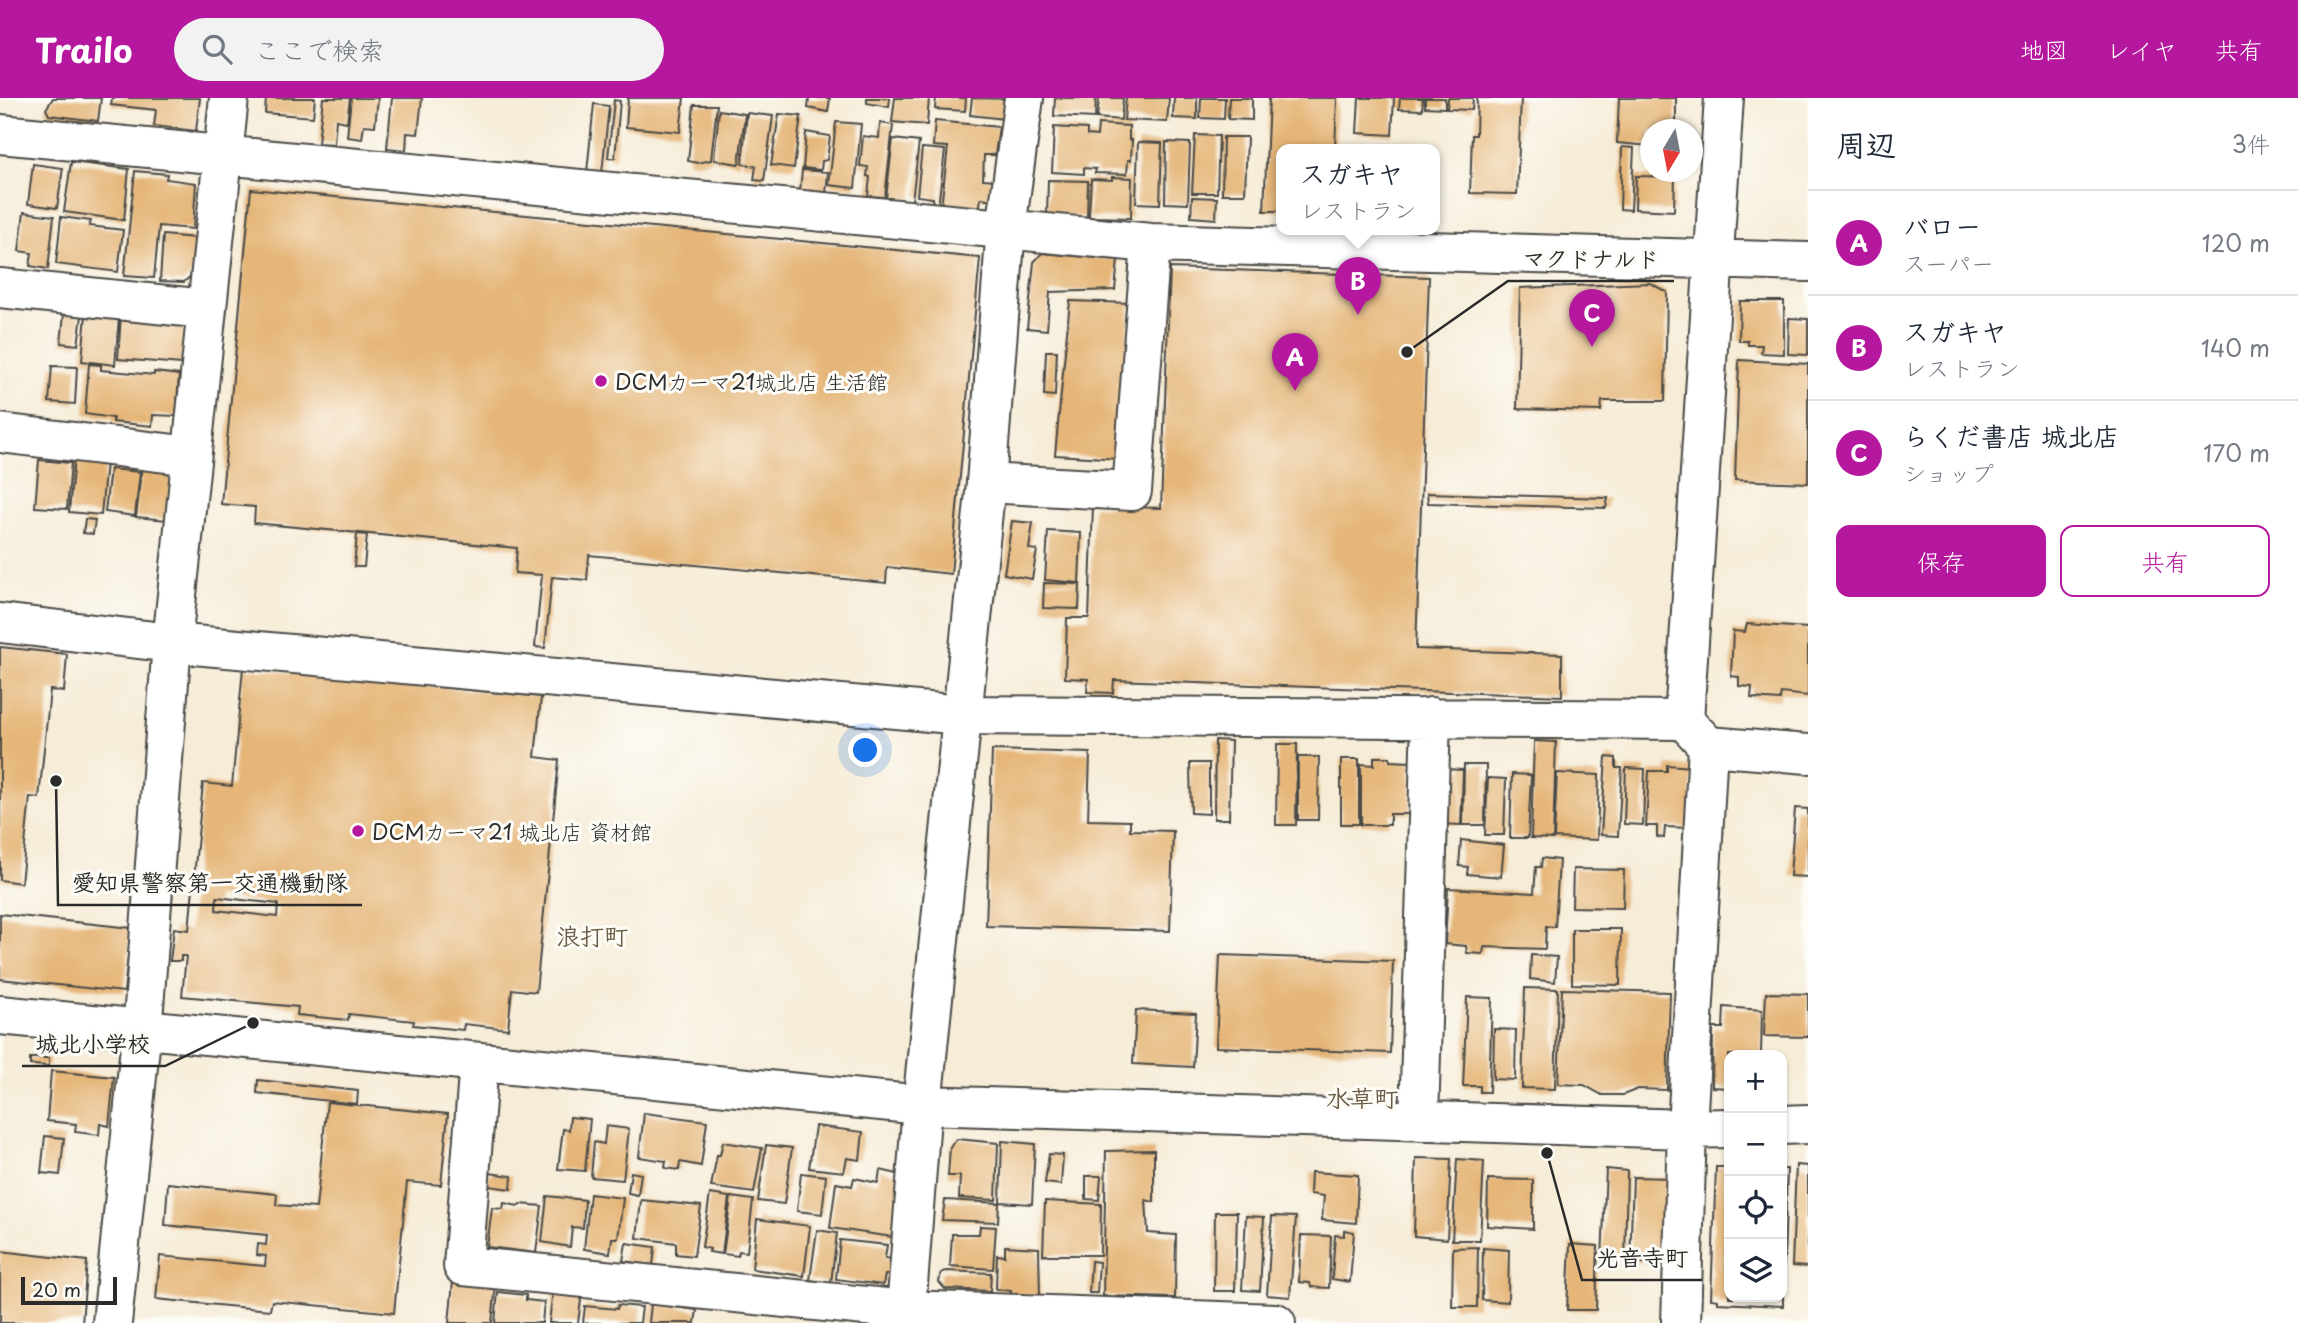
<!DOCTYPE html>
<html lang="ja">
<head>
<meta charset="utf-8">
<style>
  :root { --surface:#fff; --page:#f2f2f3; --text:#1f2937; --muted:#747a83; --line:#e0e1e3; --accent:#b5179e }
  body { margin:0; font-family:"Playpen Sans","Klee One",sans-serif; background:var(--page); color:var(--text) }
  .controls { position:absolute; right:21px; bottom:21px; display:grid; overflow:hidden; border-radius:14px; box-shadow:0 2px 5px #0004 }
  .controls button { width:63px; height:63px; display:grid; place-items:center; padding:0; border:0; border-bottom:2px solid var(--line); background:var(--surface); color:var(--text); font:35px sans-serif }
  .compass { position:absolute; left:1640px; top:21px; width:63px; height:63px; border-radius:50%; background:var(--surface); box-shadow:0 2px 5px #0004; rotate:190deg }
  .scale { position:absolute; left:21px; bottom:18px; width:96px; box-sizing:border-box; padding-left:7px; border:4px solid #2b2b2b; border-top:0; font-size:19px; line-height:24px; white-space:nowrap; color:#2b2b2b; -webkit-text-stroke:5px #fdfcf7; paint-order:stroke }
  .you { position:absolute; left:866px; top:653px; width:24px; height:24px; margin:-18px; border:5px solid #fff; border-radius:50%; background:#1a73e8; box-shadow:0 0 0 10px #1a73e833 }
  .badge { display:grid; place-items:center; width:46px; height:46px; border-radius:50%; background:var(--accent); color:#fff; font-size:23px; font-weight:700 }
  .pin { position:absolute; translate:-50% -58px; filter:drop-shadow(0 2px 4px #0008) }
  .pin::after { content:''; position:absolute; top:37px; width:24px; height:21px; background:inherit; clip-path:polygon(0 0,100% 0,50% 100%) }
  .popup { position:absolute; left:1276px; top:46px; width:164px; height:91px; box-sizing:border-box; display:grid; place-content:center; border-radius:14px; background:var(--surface); filter:drop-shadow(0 2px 5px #0005); font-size:23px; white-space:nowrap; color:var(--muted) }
  .popup b { font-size:26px; color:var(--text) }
  .popup::after { content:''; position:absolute; left:50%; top:100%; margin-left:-14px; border:14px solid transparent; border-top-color:var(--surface) }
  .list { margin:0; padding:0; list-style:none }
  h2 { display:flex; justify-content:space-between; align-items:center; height:91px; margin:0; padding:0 28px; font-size:30px }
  h2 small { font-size:23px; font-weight:400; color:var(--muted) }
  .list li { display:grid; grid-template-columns:46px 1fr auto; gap:21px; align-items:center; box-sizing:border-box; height:105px; padding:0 28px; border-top:2px solid var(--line) }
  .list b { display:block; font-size:26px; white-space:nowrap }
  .list p { margin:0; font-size:23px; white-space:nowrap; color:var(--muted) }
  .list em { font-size:23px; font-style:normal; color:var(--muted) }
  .actions { display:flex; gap:14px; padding:21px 28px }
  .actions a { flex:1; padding:16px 0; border:2px solid var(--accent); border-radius:14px; text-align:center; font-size:24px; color:var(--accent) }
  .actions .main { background:var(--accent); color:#fff }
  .icon { flex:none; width:38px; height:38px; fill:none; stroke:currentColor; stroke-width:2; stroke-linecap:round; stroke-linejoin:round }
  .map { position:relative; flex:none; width:1808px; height:1225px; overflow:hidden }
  header { display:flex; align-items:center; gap:42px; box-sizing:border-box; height:98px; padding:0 35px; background:var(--accent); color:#fff }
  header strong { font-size:33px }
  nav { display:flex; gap:38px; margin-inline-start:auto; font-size:24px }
  .search { width:490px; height:63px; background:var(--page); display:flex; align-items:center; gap:18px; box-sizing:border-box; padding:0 24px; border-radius:38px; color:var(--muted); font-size:26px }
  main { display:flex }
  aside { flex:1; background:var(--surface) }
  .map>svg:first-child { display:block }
  .building { fill:#e5b678; fill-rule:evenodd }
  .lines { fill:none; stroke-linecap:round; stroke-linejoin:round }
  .minor-casing { stroke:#494845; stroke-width:42 }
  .minor { stroke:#fff; stroke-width:38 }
  .poi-dot { fill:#b5179e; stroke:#fdfcf7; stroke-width:2.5 }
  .labels { text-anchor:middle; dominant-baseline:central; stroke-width:6; stroke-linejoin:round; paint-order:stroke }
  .poi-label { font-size:21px; fill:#2b2b2b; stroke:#fdfcf7; text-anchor:start }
  .quarter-label { font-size:24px; font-weight:bold; fill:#6c5c46; stroke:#fdfcf7 }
  .leader { fill:none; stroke:#2b2b2b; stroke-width:2.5 }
  .callout-dot { fill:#2b2b2b; stroke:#fdfcf7; stroke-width:2.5 }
  .callout-label { font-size:23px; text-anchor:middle; font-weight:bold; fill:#2b2b2b; stroke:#fdfcf7; stroke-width:6; stroke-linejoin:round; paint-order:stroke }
</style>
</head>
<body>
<header>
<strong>Trailo</strong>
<div class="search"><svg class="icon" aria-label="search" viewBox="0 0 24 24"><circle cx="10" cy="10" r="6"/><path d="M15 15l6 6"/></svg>ここで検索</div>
<nav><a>地図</a><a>レイヤ</a><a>共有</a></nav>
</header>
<main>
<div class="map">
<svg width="1808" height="1225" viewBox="0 0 1808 1225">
  <rect width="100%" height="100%" fill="#fdfcf7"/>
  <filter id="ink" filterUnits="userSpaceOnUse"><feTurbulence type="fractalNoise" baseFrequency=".0143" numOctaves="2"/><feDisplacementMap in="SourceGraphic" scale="14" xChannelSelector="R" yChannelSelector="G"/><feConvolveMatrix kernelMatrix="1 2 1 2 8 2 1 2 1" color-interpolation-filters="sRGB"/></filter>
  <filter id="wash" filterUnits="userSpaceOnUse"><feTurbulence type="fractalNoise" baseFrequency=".00686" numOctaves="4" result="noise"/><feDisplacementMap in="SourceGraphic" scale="28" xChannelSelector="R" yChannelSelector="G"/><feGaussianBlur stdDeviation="1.57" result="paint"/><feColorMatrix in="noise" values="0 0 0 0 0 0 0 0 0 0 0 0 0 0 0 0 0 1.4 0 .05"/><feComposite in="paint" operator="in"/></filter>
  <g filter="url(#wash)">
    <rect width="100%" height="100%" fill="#f6ecd7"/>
    <g id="blocks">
      <path class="building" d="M53 0H101L98 23 49 17 46 11Z
        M112 0H200L196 33 154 28 156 12 111 7Z
        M266 0H315L313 19 265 15Z
        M323 0H350L347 24 336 22 334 46 318 45Z
        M351 0H378L375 28 364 27 362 41 347 39Z
        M392 0H422L418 36 407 35 406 52 387 50Z
        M628 0H684L680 34 626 29Z
        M809 0H830L828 14 808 10Z
        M867 0H890L889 9 867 5Z
        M895 0H929L927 27 892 24Z
        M936 0H966L965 13 935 11Z
        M972 0 1006 1 1004 21 970 17Z
        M1055 0H1096L1095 20 1054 18Z
        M1099 0H1123L1121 22 1097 20Z
        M1126 0H1169L1167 24 1124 22Z
        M1174 0H1197V21L1173 20Z
        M1201 0H1225L1224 21 1200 20Z
        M1229 0H1252V22L1228 21Z
        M1269 0H1337L1335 51H1281V113H1264Z
        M1359 0H1394L1392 37 1357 35Z
        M1400 0H1423L1422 12 1399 11Z
        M1425 0H1445V10L1425 9Z
        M1448 0H1473L1472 12 1447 11Z
        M1477 0H1521L1517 96 1470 95 1472 37H1476Z
        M1619 0H1676V32H1650V48L1617 45Z
        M614 2 620 3 615 60H608Z
        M594 6 609 8 602 75 587 74Z
        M694 7H717L711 62 698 65 688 63Z
        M719 12 745 16 739 66 714 62Z
        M747 15 773 18 764 83 754 82 756 68 742 66Z
        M779 16 801 18 794 70 771 67Z
        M935 23 999 29 995 57H984L983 81 995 82 993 102 981 100 979 114 941 110 948 49 933 48Z
        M836 24 861 26 855 90 829 87Z
        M880 25 893 27 885 99 868 98 870 79 867 78 868 69 860 68 863 38 879 40Z
        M1098 26 1129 28V42H1132L1131 62H1128L1127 76 1095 75 1096 71 1084 70V76L1052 74 1054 29 1087 31V37L1097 38Z
        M806 34 830 38 827 62 822 63 821 72 803 70Z
        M1195 37 1219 38 1217 95H1192Z
        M1223 39H1247L1245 96H1222Z
        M893 41 919 44 912 103 886 100Z
        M1138 44 1162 45 1160 106 1136 105Z
        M1166 44 1190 45 1188 106 1165 105Z
        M1622 49 1634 50 1631 112 1620 111Z
        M922 50 945 52 938 109 932 108 933 100 917 98Z
        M71 64 129 71 124 122 64 114Z
        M33 66 63 70 57 110 28 106Z
        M802 72 828 74 826 96 800 94Z
        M135 73 167 76 166 81 196 85 193 131 159 128 154 180 124 178Z
        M1636 78 1675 79 1674 113 1635 111Z
        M1112 79 1132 80 1131 120 1089 119 1091 81 1112 82Z
        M1048 82 1088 83 1087 119 1047 117Z
        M251 91 980 160 951 476 887 469 886 485 589 457 587 482 552 479 545 550 535 549 542 477 515 475 517 450 254 425 255 409 221 406Z
        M1192 99 1217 100 1216 121 1191 119Z
        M24 114 54 118 48 171 30 168 32 155 19 153Z
        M61 119 91 123 89 128 123 132 118 174 56 166Z
        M163 137 195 140 193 176 184 184 160 183Z
        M1042 155 1118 162 1115 192 1050 194 1047 232 1027 230 1034 164Z
        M1170 170 1429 179 1416 551 1562 556V598L1114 582 1113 595 1087 594 1088 581 1065 580 1067 520H1089L1093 408 1161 410Z
        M1650 185 1667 194 1665 303H1602L1601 313 1517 311 1520 190Z
        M1070 203 1130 205 1121 361 1055 357Z
        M1740 203H1784V256L1761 255 1762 247H1748V243H1739Z
        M87 204 120 207 115 267 82 263Z
        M64 216 82 218 78 247 61 245Z
        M121 217 187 221 182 266 118 261Z
        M1789 220 1808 221V257L1788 256Z
        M1046 253H1057L1055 298 1044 297Z
        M1739 262 1808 266V385L1735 382Z
        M89 266 101 267V272L154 277V274L179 277 176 318 153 317 152 328 113 324V320L85 316Z
        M52 268 77 269 75 306 49 304Z
        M75 350 107 353 101 417 69 414Z
        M143 360 174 363 167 422 136 419Z
        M39 362 71 365 67 411 35 409Z
        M110 371 140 374 135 418 105 414Z
        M1427 395 1608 400 1606 410 1428 405Z
        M85 421 95 422 93 436 83 435Z
        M1012 423 1033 425 1029 451 1037 452 1032 481 1004 476Z
        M1048 433 1081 435 1079 485 1045 482Z
        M357 436 367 437 364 469H354Z
        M1044 485 1080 486 1079 511 1043 510Z
        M1747 526 1808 530V598L1781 595 1780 602 1751 600 1752 589 1739 588V579L1731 578 1733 533 1745 534Z
        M0 549 67 556 64 594 50 592 39 700 30 699 21 785 0 782Z
        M243 570 541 599 535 659 559 662 536 894 512 891 508 931 464 926 463 932 413 927 414 923 349 916 348 922 297 917 298 909 182 898 186 858H181V863H170L174 830 189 832 203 685 232 688ZM217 799 278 806 277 819 216 812Z
        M1215 642 1231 643 1229 721H1214Z
        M1534 643 1556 644 1553 741 1531 740Z
        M1277 646H1297L1296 727H1276Z
        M992 652 1090 655 1088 722 1130 723V732L1173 733 1170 833 986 828Z
        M1298 659H1319L1318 722H1298Z
        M1374 659H1390V663L1411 664V716H1390V727H1361V666L1374 667Z
        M1606 659 1616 660V670H1622L1618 738 1601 737Z
        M1341 661H1359V726H1341Z
        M1190 665H1209V716L1191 715Z
        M1464 667H1486L1485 727H1463Z
        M1667 667 1692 669 1690 730 1665 729 1664 740 1657 739V728H1646L1649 673H1667Z
        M1626 670 1645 671 1643 727 1624 726Z
        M1444 671 1463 672 1461 727 1442 726Z
        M1557 675 1599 677 1597 742 1554 740Z
        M1512 676 1531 677 1528 740H1510Z
        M1488 680 1506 681 1504 737H1485Z
        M1795 710 1808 711V779L1790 778Z
        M1461 742 1504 747 1501 779 1467 776 1468 769 1459 768Z
        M1542 760 1559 762 1555 829 1546 828 1545 851 1484 849 1483 856 1467 855 1466 848 1445 846 1448 790 1534 795 1536 769H1541Z
        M1573 771 1624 772 1623 810 1572 809Z
        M0 816 131 830 124 894 0 881Z
        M1572 831H1621L1620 887 1572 886Z
        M1220 857 1393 863 1390 955 1216 949Z
        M1531 857 1557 859 1555 884 1530 881Z
        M1525 890 1558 891 1555 991 1522 990Z
        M1562 891 1670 894 1667 992 1638 991 1623 997H1602L1584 987 1558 986Z
        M1766 895 1808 896V939L1764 938Z
        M1467 899 1492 900 1489 994H1480V988H1463Z
        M1724 909 1762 912 1761 957H1729V990L1712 989 1713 930H1723Z
        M1136 912 1196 915 1193 969 1133 966Z
        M1494 931 1516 932 1515 982 1493 981Z
        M30 960H49V968L30 967Z
        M51 973 114 979 109 1028 100 1026 99 1037 75 1034 76 1026 47 1023Z
        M258 982 358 993 357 1006 257 995Z
        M327 1004 448 1016 441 1087 407 1084 394 1215 272 1203 270 1212 156 1201 160 1158 265 1168 266 1158 257 1157 258 1146 266 1147 267 1137 165 1127 168 1085 277 1096 276 1107 316 1110Z
        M644 1015 707 1023 701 1068 680 1064 679 1072 665 1070 666 1063 639 1059Z
        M570 1019 590 1021 585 1073 558 1071 563 1031 569 1032Z
        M606 1028 629 1031 623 1082 591 1079 594 1044 604 1046Z
        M815 1028 863 1034 860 1062 847 1060 844 1074 809 1070Z
        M45 1038 64 1040 60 1077 41 1075Z
        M957 1041 998 1045 996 1102 959 1100 960 1078H948L950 1049Z
        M1002 1043 1035 1046 1032 1106 1000 1104Z
        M723 1044 762 1050 754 1095 711 1089 717 1057H720Z
        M766 1047 792 1050 784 1106 758 1103Z
        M1154 1052V1104L1146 1102 1148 1135 1176 1137 1175 1200 1103 1198 1106 1053Z
        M1049 1056 1063 1057 1061 1087 1045 1085Z
        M1416 1060 1451 1061 1447 1141 1414 1138Z
        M1457 1061 1484 1063 1480 1142H1452Z
        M1796 1067 1808 1068V1169L1792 1168Z
        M1716 1069H1729V1199H1783V1208L1718 1205V1202L1711 1201Z
        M1606 1071 1627 1073 1625 1162 1602 1161Z
        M1782 1071H1787L1784 1166H1782Z
        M880 1072 902 1077 893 1139 830 1130 836 1085 852 1088 854 1080 878 1085Z
        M631 1074 641 1076 638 1097 628 1095Z
        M1311 1074 1358 1077 1356 1125 1322 1122 1324 1098 1310 1096Z
        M489 1075 512 1078 511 1091 488 1088Z
        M801 1075 826 1078 822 1116 797 1113Z
        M1086 1078H1101L1099 1102 1086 1101Z
        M1633 1079 1672 1080 1669 1167 1630 1164Z
        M1488 1081 1533 1082V1131L1487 1128Z
        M590 1096 623 1100 618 1140H612L610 1155 584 1151Z
        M710 1096 729 1099 722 1156 709 1154 710 1151 702 1149Z
        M547 1098 585 1102 583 1130 572 1129 570 1149 542 1144Z
        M731 1099 753 1102 747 1154 739 1153 738 1158 723 1156Z
        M641 1102 701 1108 694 1158 676 1156V1145L637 1140Z
        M945 1102 999 1105 998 1124 942 1122Z
        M1045 1103 1101 1106 1100 1157H1043Z
        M504 1105 518 1108 520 1106 542 1108 536 1155 487 1149 492 1110 503 1111Z
        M1215 1114H1237L1235 1193H1214Z
        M1246 1118 1264 1119 1260 1193 1242 1192Z
        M1272 1118 1296 1119 1290 1199 1267 1197Z
        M757 1121 810 1128 804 1178 752 1171Z
        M980 1128 996 1129 993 1171 950 1168 952 1136H979Z
        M817 1132 837 1135 831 1185 810 1182Z
        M1344 1132 1354 1134 1350 1184 1332 1181 1335 1137 1344 1138Z
        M1301 1137 1331 1138 1329 1190 1311 1189 1310 1185 1299 1184Z
        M840 1142 887 1147 885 1160 893 1161 891 1177H885L883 1187 836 1181Z
        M626 1145 655 1149 653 1167 623 1163Z
        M1570 1146 1598 1148 1596 1212H1567Z
        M1005 1148 1039 1150 1040 1198 1011 1196V1193L996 1191 997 1157 1005 1158Z
        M1478 1149 1477 1209H1452L1453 1150Z
        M1483 1150 1509 1152 1508 1204 1482 1202Z
        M0 1153 87 1163 82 1225H0Z
        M1091 1163 1099 1164 1097 1195H1089Z
        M454 1173 497 1177 492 1225H449Z
        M946 1173 991 1175 990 1193 945 1191 939 1184 941 1175Z
        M554 1183 583 1187 578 1225H549Z
        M498 1194 526 1197V1202L544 1204 542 1225H495Z
        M651 1206 697 1212 695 1225H649Z
        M618 1207 642 1209 640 1225H583L585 1208 617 1211Z"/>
    </g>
  </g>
  <g filter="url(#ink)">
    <use href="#blocks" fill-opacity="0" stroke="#494845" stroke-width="2"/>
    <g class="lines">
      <defs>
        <path id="minor" d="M1724 0 1684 622 1708 648 1808 656
          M0 36 1151 145 1808 164
          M0 190 206 211
          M0 335 191 358
          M986 385 1132 393 1151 145
          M0 525 172 545 962 617 1684 622
          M0 917 922 1007 1687 1031 1729 1030
          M479 964 463 1168 906 1212 1276 1225
          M1419 1023 1431 619
          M1782 1027 1808 1026
          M112 1225 144 909 172 545 229 0
          M905 1225 922 1007 986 385 1006 130 1024 0
          M1681 1225 1687 1031 1708 648"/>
      </defs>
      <use href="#minor" class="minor-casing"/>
      <use href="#minor" class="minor"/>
    </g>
  </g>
  <g class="poi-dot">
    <circle cx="601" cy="283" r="7"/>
    <circle cx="358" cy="733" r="7"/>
  </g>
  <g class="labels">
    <g class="poi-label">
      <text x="615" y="283">DCMカーマ21城北店 生活館</text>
      <text x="372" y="733">DCMカーマ21 城北店 資材館</text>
    </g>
    <g class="quarter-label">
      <text x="592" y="837">浪打町</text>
      <text x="1362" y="999">水草町</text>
    </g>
  </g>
  <path class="leader" d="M1407 254L1508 183H1674M56 683L58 807H362M253 925L165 968H22M1547 1055L1582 1182H1702"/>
  <g class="callout-dot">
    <circle cx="1407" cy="254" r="7"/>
    <circle cx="56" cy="683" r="7"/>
    <circle cx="253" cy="925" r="7"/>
    <circle cx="1547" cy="1055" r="7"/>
  </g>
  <g class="callout-label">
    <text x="1591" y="169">マクドナルド</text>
    <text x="210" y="793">愛知県警察第一交通機動隊</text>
    <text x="93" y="954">城北小学校</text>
    <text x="1642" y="1168">光音寺町</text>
  </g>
</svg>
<div class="controls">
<button>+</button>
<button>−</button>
<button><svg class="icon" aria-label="locate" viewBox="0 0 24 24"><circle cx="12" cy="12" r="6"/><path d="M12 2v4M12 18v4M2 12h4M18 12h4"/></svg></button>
<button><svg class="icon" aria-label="layers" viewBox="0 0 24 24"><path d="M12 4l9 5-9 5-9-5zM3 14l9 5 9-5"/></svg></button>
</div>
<svg class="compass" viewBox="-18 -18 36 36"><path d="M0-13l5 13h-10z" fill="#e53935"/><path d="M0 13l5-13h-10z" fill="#747a83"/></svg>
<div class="scale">20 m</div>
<div class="you"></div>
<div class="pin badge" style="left:1295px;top:293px">A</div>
<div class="pin badge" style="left:1358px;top:217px">B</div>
<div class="popup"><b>スガキヤ</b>レストラン</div>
<div class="pin badge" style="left:1592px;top:249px">C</div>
</div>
<aside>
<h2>周辺<small>3件</small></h2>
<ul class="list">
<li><span class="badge">A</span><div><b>バロー</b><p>スーパー</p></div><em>120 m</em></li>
<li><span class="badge">B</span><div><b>スガキヤ</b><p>レストラン</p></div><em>140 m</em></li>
<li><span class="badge">C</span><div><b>らくだ書店 城北店</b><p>ショップ</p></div><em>170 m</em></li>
</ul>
<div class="actions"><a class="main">保存</a><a>共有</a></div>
</aside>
</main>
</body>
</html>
